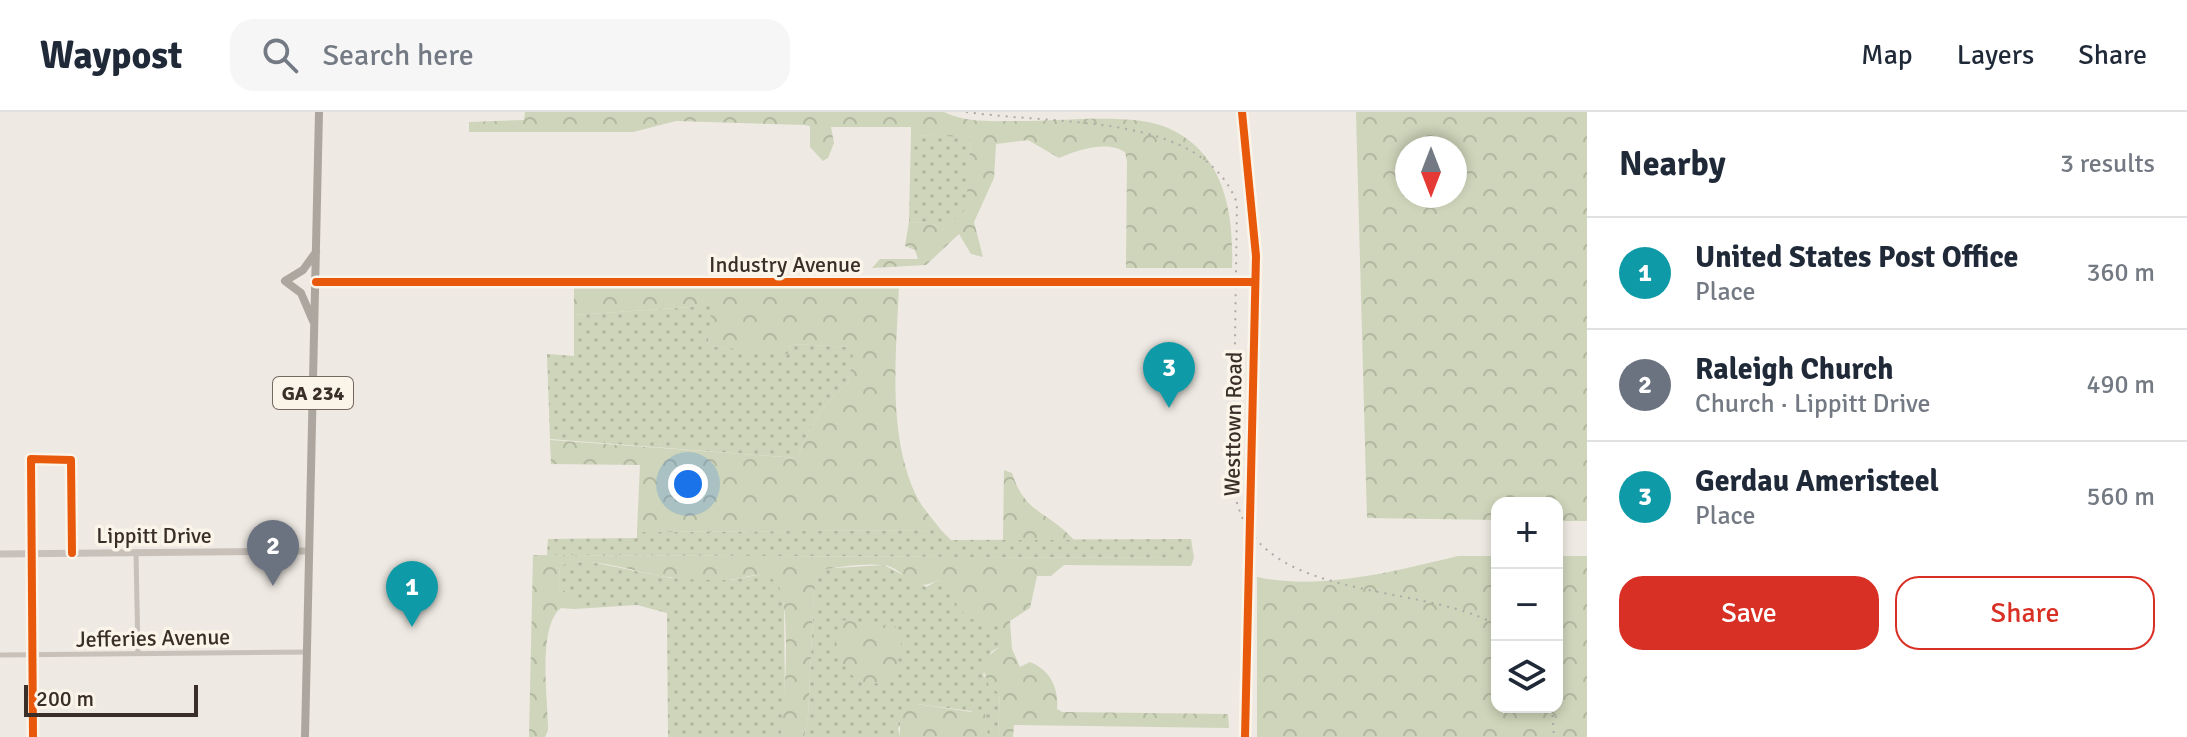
<!DOCTYPE html>
<html lang="en">
<head>
<meta charset="utf-8">
<style>
  :root { --surface:#fff; --page:#f6f6f7; --text:#1f2937; --muted:#747a83; --line:#e0e1e3; --accent:#d93025 }
  body { margin:0; font-family:Signika,sans-serif; background:var(--page); color:var(--text) }
  .controls { position:absolute; right:24px; bottom:24px; display:grid; overflow:hidden; border-radius:16px; box-shadow:0 4px 12px #0003 }
  .controls button { width:72px; height:72px; display:grid; place-items:center; padding:0; border:0; border-bottom:2px solid var(--line); background:var(--surface); color:var(--text); font:40px sans-serif }
  .compass { position:absolute; left:1395px; top:24px; width:72px; height:72px; border-radius:50%; background:var(--surface); box-shadow:0 4px 12px #0003; rotate:180deg }
  .scale { position:absolute; left:24px; bottom:20px; width:174px; box-sizing:border-box; padding-left:8px; border:4px solid #392e28; border-top:0; font-size:22px; line-height:28px; white-space:nowrap; color:#392e28; -webkit-text-stroke:6px #fbf4e9; paint-order:stroke }
  .you { position:absolute; left:688px; top:372px; width:28px; height:28px; margin:-20px; border:6px solid #fff; border-radius:50%; background:#1a73e8; box-shadow:0 0 0 12px #1a73e833 }
  .badge { display:grid; place-items:center; width:52px; height:52px; border-radius:50%; background:var(--accent); color:#fff; font-size:26px; font-weight:700 }
  .pin { position:absolute; translate:-50% -66px; filter:drop-shadow(0 2px 4px #0008) }
  .pin::after { content:''; position:absolute; top:42px; width:28px; height:24px; background:inherit; clip-path:polygon(0 0,100% 0,50% 100%) }
  .list { margin:0; padding:0; list-style:none }
  h2 { display:flex; justify-content:space-between; align-items:center; height:104px; margin:0; padding:0 32px; font-size:34px }
  h2 small { font-size:26px; font-weight:400; color:var(--muted) }
  .list li { display:grid; grid-template-columns:52px 1fr auto; gap:24px; align-items:center; box-sizing:border-box; height:112px; padding:0 32px; border-top:2px solid var(--line) }
  .list b { display:block; font-size:30px; white-space:nowrap }
  .list p { margin:0; font-size:26px; white-space:nowrap; color:var(--muted) }
  .list em { font-size:26px; font-style:normal; color:var(--muted) }
  .actions { display:flex; gap:16px; padding:24px 32px }
  .actions a { flex:1; padding:18px 0; border:2px solid var(--accent); border-radius:24px; text-align:center; font-size:28px; color:var(--accent) }
  .actions .main { background:var(--accent); color:#fff }
  .icon { flex:none; width:44px; height:44px; fill:none; stroke:currentColor; stroke-width:2; stroke-linecap:round; stroke-linejoin:round }
  .map { position:relative; flex:none; width:1587px; height:625px; overflow:hidden }
  header { display:flex; align-items:center; gap:48px; box-sizing:border-box; height:112px; padding:0 40px; background:var(--surface); border-bottom:2px solid var(--line) }
  header strong { font-size:38px }
  nav { display:flex; gap:44px; margin-inline-start:auto; font-size:28px }
  .search { width:560px; height:72px; background:var(--page); display:flex; align-items:center; gap:20px; box-sizing:border-box; padding:0 28px; border-radius:24px; color:var(--muted); font-size:30px }
  main { display:flex }
  aside { flex:1; background:var(--surface) }
  .map>svg:first-child { display:block }
  .grass { fill:url(#grass-dots) }
  .forest { fill:url(#forest-crowns); fill-rule:evenodd }
  .lines { fill:none; stroke-linecap:round; stroke-linejoin:round }
  .minor { stroke:#c8c1ba; stroke-width:5 }
  .tertiary { stroke:#c8c1ba; stroke-width:7 }
  .primary { stroke:#ada69f; stroke-width:8 }
  .rail { stroke:#afaaa5; stroke-width:2; stroke-dasharray:2 6; stroke-linecap:butt }
  .cycleway-casing { stroke:#fbf4e9; stroke-width:13 }
  .cycleway { stroke:#e8590c; stroke-width:8 }
  .labels { text-anchor:middle; dominant-baseline:central; stroke-width:7; stroke-linejoin:round; paint-order:stroke }
  .shield { fill:#fbf4e9; stroke:#736962; stroke-width:2 }
  .shield-label { font-size:20px; font-weight:bold; fill:#392e28 }
  .street-label { font-size:22px; fill:#392e28; stroke:#fbf4e9 }
</style>
</head>
<body>
<header>
<strong>Waypost</strong>
<div class="search"><svg class="icon" aria-label="search" viewBox="0 0 24 24"><circle cx="10" cy="10" r="6"/><path d="M15 15l6 6"/></svg>Search here</div>
<nav><a>Map</a><a>Layers</a><a>Share</a></nav>
</header>
<main>
<div class="map">
<svg width="1587" height="625" viewBox="0 0 1587 625">
  <defs>
    <pattern id="grass-dots" width="8" height="8" patternUnits="userSpaceOnUse" patternTransform="scale(2)"><rect width="8" height="8" fill="#ced5ba"/><path d="M2 2h.1M6 6h.1" fill="none" stroke="#b2b7a0" stroke-width="1.8" stroke-linecap="round"/></pattern>
    <pattern id="forest-crowns" width="20" height="18" patternUnits="userSpaceOnUse" patternTransform="scale(2)"><rect width="20" height="18" fill="#ced5ba"/><path d="M2 6a3 3 0 1 1 6 0M12 15a3 3 0 1 1 6 0" fill="none" stroke="#b2b7a0"/></pattern>
  </defs>
  <rect width="100%" height="100%" fill="#eee9e2"/>
  <path class="grass" d="M911 23 971 24 967 97 943 118 931 111 909 110Z
    M713 188 708 234 788 241 790 232 855 235 849 270C823 291 809 315 798 346L550 327 547 242 574 244V203L691 195Z
    M941 418 951 428 1191 427 1194 446 547 443 548 427 637 426V420Z
    M567 450H591L670 466 732 468 762 462 773 466 782 477 784 496 785 596 781 625H668L667 501 637 493 574 497 576 482 558 477 560 455Z
    M884 453 926 475 939 468C962 491 959 508 999 512V535L991 540 983 563 1000 582 998 625H988L986 615 971 599 917 592 898 616 900 625H804L808 605 814 480 820 457Z"/>
  <path class="forest" d="M525 0H944C966 11 992 9 1016 9 1057 10 1133 0 1168 16 1225 41 1234 102 1232 156H1126L1127 49 1125 40C1107 28 1077 38 1059 46L1028 28 996 32 994 66 974 110 983 145 971 142 959 122 926 153 872 156 880 147H918L915 138 905 134 909 110 931 111 943 118 966 97 971 25 911 23V15H831L834 31 828 46 823 49 810 35V14L804 13 676 9 633 20H469V10L524 8Z
    M1356 0H1587V409H1557V391H1497V408L1367 406ZM1407 36H1455V84H1407Z
    M574 170H899C897 239 886 319 916 383 922 396 933 407 941 418L637 420 640 353 551 352 550 328 798 346C809 315 823 291 849 270L854 235 790 232 788 242 708 234 712 189 691 195 574 203Z
    M1004 358 1012 361C1025 402 1048 399 1074 428H1003Z
    M533 443 1194 446 1191 454 1064 453 1051 464H1037L1030 496 1010 509 1012 537 1020 555 1030 550C1050 558 1059 576 1057 597L1062 600 1228 602 1229 616 1014 613 1013 625H998L1000 582 989 574 981 551 999 535V513L967 506 939 468C907 484 908 456 883 453 864 451 838 455 820 458L814 480 808 605 804 625H781C784 599 792 492 778 473 764 454 747 467 728 468 709 468 687 468 667 465 641 462 581 440 560 455L558 477 577 482 574 497 561 496C537 515 548 587 548 618L545 625H529Z
    M1458 444H1497V595H1557V444H1587V625H1257V465C1321 479 1395 459 1458 444Z
    M840 508 895 514 902 528 894 564C873 576 860 575 846 556 841 549 835 542 835 533 835 526 838 516 840 508Z
    M917 592 985 602 988 625H900V601L905 594Z"/>
  <g class="lines">
    <path class="minor" d="M316 170H1254
      M136 441 138 542
      M0 543 307 540
      M33 625 31 347 71 348 72 441"/>
    <path class="tertiary" d="M1242 0 1256 144 1245 625
      M0 442 309 439"/>
    <path class="primary" d="M313 209 301 181 285 169 303 158 316 140
      M305 625 319 0"/>
    <path class="rail" d="M966 0C1063 14 1202 0 1237 91L1233 364C1239 495 1411 466 1497 513
      M1552 595 1554 625"/>
    <defs>
      <path id="cycleway" d="M1242 0 1256 144 1245 625
        M316 170H1254
        M33 625 31 347 71 348 72 441"/>
    </defs>
    <use href="#cycleway" class="cycleway-casing"/>
    <use href="#cycleway" class="cycleway"/>
  </g>
  <g class="labels">
    <rect class="shield" x="273" y="265" width="80" height="32" rx="6"/>
    <g class="shield-label">
      <text x="313" y="281">GA 234</text>
    </g>
    <g class="street-label">
      <text x="785" y="152">Industry Avenue</text>
      <text transform="translate(1233 312) rotate(-89)">Westtown Road</text>
      <text x="154" y="423">Lippitt Drive</text>
      <text transform="translate(153 526) rotate(-1)">Jefferies Avenue</text>
    </g>
  </g>
</svg>
<div class="controls">
<button>+</button>
<button>−</button>
<button><svg class="icon" aria-label="layers" viewBox="0 0 24 24"><path d="M12 4l9 5-9 5-9-5zM3 14l9 5 9-5"/></svg></button>
</div>
<svg class="compass" viewBox="-18 -18 36 36"><path d="M0-13l5 13h-10z" fill="#e53935"/><path d="M0 13l5-13h-10z" fill="#747a83"/></svg>
<div class="scale">200 m</div>
<div class="you"></div>
<div class="pin badge" style="left:412px;top:515px;background:#0f9aa8">1</div>
<div class="pin badge" style="left:273px;top:474px;background:#6b7280">2</div>
<div class="pin badge" style="left:1169px;top:296px;background:#0f9aa8">3</div>
</div>
<aside>
<h2>Nearby<small>3 results</small></h2>
<ul class="list">
<li><span class="badge" style="background:#0f9aa8">1</span><div><b>United States Post Office</b><p>Place</p></div><em>360 m</em></li>
<li><span class="badge" style="background:#6b7280">2</span><div><b>Raleigh Church</b><p>Church · Lippitt Drive</p></div><em>490 m</em></li>
<li><span class="badge" style="background:#0f9aa8">3</span><div><b>Gerdau Ameristeel</b><p>Place</p></div><em>560 m</em></li>
</ul>
<div class="actions"><a class="main">Save</a><a>Share</a></div>
</aside>
</main>
</body>
</html>
